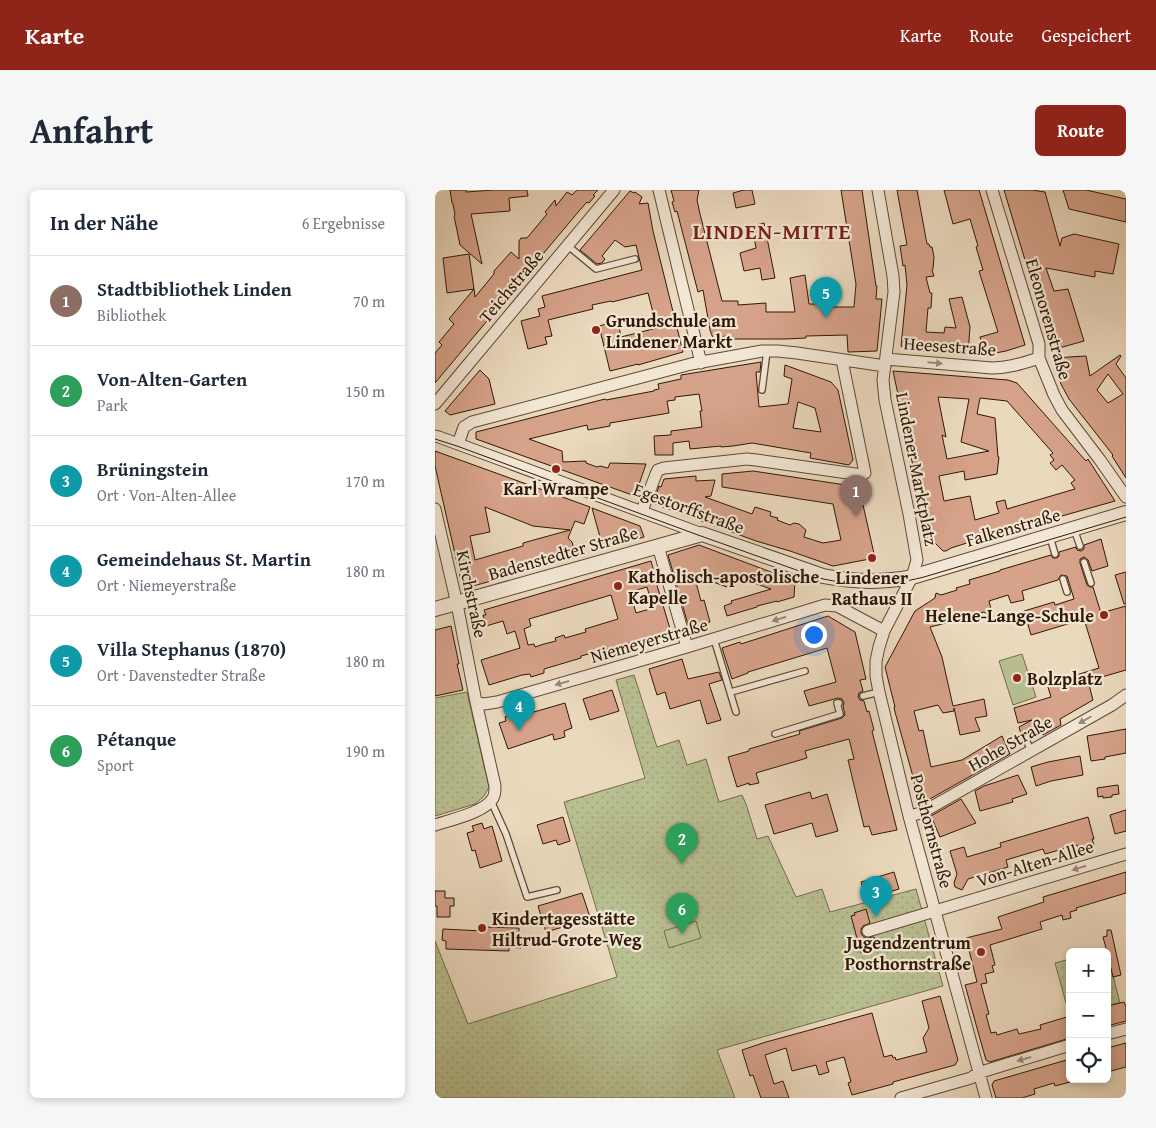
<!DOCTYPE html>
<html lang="de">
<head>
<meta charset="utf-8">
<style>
  :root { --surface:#fff; --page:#f6f6f7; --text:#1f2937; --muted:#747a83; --line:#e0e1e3; --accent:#8f2418 }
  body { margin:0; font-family:"Gentium Book Plus",serif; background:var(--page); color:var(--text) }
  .controls { position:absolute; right:15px; bottom:15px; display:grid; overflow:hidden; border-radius:8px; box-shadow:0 2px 8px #0003 }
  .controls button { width:45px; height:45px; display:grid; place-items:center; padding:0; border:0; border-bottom:1px solid var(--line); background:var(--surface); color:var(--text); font:25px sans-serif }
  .you { position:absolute; left:378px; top:444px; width:18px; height:18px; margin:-12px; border:4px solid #fff; border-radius:50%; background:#1a73e8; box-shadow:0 0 0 8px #1a73e833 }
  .badge { display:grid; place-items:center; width:32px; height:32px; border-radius:50%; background:var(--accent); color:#fff; font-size:16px; font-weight:700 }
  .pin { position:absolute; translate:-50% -41px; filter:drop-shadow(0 1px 2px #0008) }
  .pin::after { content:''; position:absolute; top:26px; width:18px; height:15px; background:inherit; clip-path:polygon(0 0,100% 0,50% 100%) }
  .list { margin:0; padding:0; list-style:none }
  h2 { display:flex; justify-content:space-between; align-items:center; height:65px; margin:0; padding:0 20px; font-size:21px }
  h2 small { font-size:16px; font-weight:400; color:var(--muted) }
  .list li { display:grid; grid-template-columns:32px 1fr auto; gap:15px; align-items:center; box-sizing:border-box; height:90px; padding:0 20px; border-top:1px solid var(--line) }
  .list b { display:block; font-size:19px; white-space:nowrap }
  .list p { margin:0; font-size:16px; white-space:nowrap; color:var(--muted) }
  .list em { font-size:16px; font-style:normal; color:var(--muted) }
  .icon { flex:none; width:28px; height:28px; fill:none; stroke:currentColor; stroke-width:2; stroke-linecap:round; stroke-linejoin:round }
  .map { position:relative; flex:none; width:691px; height:908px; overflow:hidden; border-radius:8px }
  header { display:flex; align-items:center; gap:30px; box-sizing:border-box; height:70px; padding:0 25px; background:var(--accent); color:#fff }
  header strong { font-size:24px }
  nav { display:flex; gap:28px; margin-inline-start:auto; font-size:18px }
  .intro { display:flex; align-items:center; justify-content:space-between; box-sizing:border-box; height:120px; padding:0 30px }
  h1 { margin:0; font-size:35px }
  .button { padding:12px 22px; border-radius:8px; background:var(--accent); color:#fff; font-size:18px; font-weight:700 }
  main { display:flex; gap:30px; padding:0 30px }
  aside { flex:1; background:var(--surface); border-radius:8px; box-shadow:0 2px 8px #0003 }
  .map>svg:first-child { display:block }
  .grass { fill:url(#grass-dots); stroke:#746c4b }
  .garden { fill:#b8bf91; stroke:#746c4b }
  .building { fill:#d6a28a; stroke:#2f1805; fill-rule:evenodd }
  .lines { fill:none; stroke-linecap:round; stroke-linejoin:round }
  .service-casing { stroke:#5e4833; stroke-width:8 }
  .minor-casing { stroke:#5e4833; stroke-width:13 }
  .tertiary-casing { stroke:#5e4833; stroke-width:16 }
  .service { stroke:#f2e6d5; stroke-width:5.5 }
  .minor { stroke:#f2e6d5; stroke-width:11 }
  .tertiary { stroke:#f2e6d5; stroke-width:14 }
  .tram { stroke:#2f1805; stroke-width:1 }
  .oneway { fill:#9a8977 }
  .poi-dot { fill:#8f2418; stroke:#f2e6d5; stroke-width:2 }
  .labels { text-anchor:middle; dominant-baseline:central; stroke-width:4.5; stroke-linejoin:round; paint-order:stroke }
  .street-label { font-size:18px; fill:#2f1805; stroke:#f2e6d5 }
  .poi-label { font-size:18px; font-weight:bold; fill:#2f1805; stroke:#f2e6d5; text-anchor:start }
  .district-label { font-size:22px; font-weight:bold; letter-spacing:1px; fill:#7a1f14; stroke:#f2e6d5 }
</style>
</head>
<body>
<header>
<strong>Karte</strong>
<nav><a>Karte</a><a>Route</a><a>Gespeichert</a></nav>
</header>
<div class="intro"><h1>Anfahrt</h1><a class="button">Route</a></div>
<main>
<aside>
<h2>In der Nähe<small>6 Ergebnisse</small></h2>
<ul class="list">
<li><span class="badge" style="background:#8d6e63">1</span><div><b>Stadtbibliothek Linden</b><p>Bibliothek</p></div><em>70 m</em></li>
<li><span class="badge" style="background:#2e9e5b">2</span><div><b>Von-Alten-Garten</b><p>Park</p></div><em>150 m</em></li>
<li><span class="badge" style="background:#0f9aa8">3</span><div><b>Brüningstein</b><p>Ort · Von-Alten-Allee</p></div><em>170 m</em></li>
<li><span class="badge" style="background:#0f9aa8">4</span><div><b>Gemeindehaus St. Martin</b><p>Ort · Niemeyerstraße</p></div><em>180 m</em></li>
<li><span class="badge" style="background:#0f9aa8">5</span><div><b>Villa Stephanus (1870)</b><p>Ort · Davenstedter Straße</p></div><em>180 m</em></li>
<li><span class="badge" style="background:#2e9e5b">6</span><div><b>Pétanque</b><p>Sport</p></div><em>190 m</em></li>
</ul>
</aside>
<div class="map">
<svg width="691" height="908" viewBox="0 0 691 908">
  <defs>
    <pattern id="grass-dots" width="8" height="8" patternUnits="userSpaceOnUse" patternTransform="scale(1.25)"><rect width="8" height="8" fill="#b8bf91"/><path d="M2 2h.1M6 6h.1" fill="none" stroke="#9ea37c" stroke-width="1.8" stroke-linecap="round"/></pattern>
  </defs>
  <rect width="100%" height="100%" fill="#ebd9be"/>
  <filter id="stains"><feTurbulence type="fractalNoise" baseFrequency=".004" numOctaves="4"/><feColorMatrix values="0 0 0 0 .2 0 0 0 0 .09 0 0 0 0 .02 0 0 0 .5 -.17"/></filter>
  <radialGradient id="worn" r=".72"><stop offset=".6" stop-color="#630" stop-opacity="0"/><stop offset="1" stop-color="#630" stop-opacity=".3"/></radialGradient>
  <path class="grass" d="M199 485 222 557 244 550 252 575 271 569 284 612 307 605 311 614 322 649 333 646 361 707 387 699 395 722 481 699 508 796 282 860 300 908H0V751L33 834 182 787 129 612 210 588 181 490Z
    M32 502 54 597 49 606 40 614 0 626V508Z
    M635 769V812L631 813 620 773Z
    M672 770H674L685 813 672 816Z"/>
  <path class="garden" d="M587 464 601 507 578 515 564 471Z
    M261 731 266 748 234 758 229 741Z"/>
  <path class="building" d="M15 0H31V2L59 0H92L93 6 74 8 75 21 36 24 47 74 25 55 19 26 20 25 18 14 17 13Z
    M142 0H163L158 5 160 6 154 13 152 12 144 21 0 193V163L7 155 4 152 19 134 14 129 39 99 40 107 59 84V81L76 62 84 69V51L86 48H92L112 24 110 22 120 10 121 16 132 2 137 5Z
    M236 0H264L262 10 265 24 287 111H303V115L331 113V122H360L355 88 370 85 374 114H397V117H419L421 94 406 0H427L441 96H442L441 109H447L442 161 413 162 412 145 371 146V148L350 149H293L292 145 279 151 275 140 268 100 263 102 242 21 240 22 237 12 239 11Z
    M309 0H317L320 14 301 18 298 3Z
    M462 0H482L492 54H494L495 57H497L499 67 498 79 497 80 499 86 491 87 495 103H497L496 118H493L491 142 509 143 510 137 521 138 514 109 527 107 535 137 533 164 470 160 466 156 472 95 470 75 468 76 465 56 472 55Z
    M509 0H544L590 155 571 161 550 165 545 147 563 142 544 81 548 80 541 57 543 56 535 29 518 34Z
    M569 0H597L610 2 625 56 627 48 639 44 684 54 678 84 660 81V87L611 78 619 101 633 99 649 151 617 160Z
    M628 0H651L691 9V32L634 19Z
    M195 1 199 3 200 2 207 7 204 14 213 13 218 41 248 162 203 175V174L175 181 164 136 183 131 186 147 222 138 213 103 177 112 176 111 157 115 158 119 113 130 117 146 110 147 112 154 93 159 86 131 105 126 103 119 110 117 107 106 207 80 201 55 190 57 180 50 167 66 170 69 167 73 162 74 145 60Z
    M329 33 340 88 327 90 325 78 309 81 305 63 321 58 317 36Z
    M34 64 39 99 12 103 8 68Z
    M685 165 686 166 681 174 691 188V288L677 266 678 265 634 209 626 194 618 168 651 166 655 186ZM673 184 688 204 673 213 662 200Z
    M326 172 325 182H321L324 217 353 214 357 189 349 186 350 175 396 192 403 200 418 270 414 275 375 268 376 263 317 253 298 256 286 257V256L255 259 254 251 238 253V265H220L219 246 236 245V241L267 237 265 221H267L264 204 240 207V210L232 211 234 223 175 233V236L153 240 152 235 94 249 127 261 128 272 151 271V273L162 277 165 276 173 278 175 273 211 274 200 306 41 249V242L170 209 171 210 219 201V200L224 199 223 194 246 189V185ZM363 212 380 218 386 242 358 238Z
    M45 180 54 189 60 214 15 225 10 221Z
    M458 181 573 190 582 193 643 262 651 271 653 269 680 311 535 352 516 358 511 361H508L500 353H492L493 344 490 325 480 276H478L470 238H468L466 229 468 228ZM503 207 534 209 526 252 554 261 512 269 507 245 511 247ZM545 208 572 211 618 263 615 265 619 270 615 273 621 280 627 275 640 290 636 293 640 299 572 319 570 310 561 312 564 323 540 330 535 306 509 311 504 286 529 281 530 290 562 284 564 267H563L560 228 542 224Z
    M0 261 155 317 149 334 140 331 133 348 137 352 141 366 56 391 31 398 27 395 0 276ZM50 317 98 336 135 340 88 353V356L40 370 35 346 55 342Z
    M318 281 424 297 440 368 398 376 355 361 321 351 220 314 223 306H221L224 296 226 297 229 289 261 286V291L280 290 276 306 270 307 317 324 320 317 336 322 335 326 343 328 342 330 355 335 359 333 364 334 371 340 369 347 388 353 406 350 398 314 287 297V284Z
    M157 318 205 336 209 347 168 358Z
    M666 349 673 376 657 381 653 370 649 367 645 369V373L652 395 655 397H658L666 423 691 416V480L653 491 658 510 625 529 626 535 608 545 607 541 595 546 591 542 586 544 584 537 597 530 583 533 579 518 616 507 612 494 664 478 649 429 596 445 589 421 619 412 620 415 639 409 632 386 626 385 624 388 623 390 587 401 589 410 576 413 573 405 554 411 558 427 549 422 519 431 495 437 507 467 518 516 549 509 552 526 540 528 545 541 525 545 519 518V521L508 523 503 515 479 521 484 541 488 540 496 577 527 570 567 546 575 564 484 615 477 583 460 522 459 517H460L450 477 480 421 500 408 501 403 506 405 522 400 521 398 535 394 534 390 565 381V380L616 365 618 368H622L624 366V362L641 357 642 360 646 361 649 359V355Z
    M264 355 360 391 359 407 342 412V411L322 416V417L292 426 289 416 297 413 296 411 336 399 299 386V388L296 387 292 397 259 385 266 411 269 410 275 432 254 438 233 365Z
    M216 371 222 392H221L236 442 146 466V468L109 479V483L96 487 95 484 87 485 54 495 46 470 85 458 80 441 72 444 68 431 51 436 48 425H51L49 420ZM212 397 218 418 201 423 195 402ZM176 405 183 429 150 439 151 442 130 448 129 445 120 448 121 451 109 454 100 457 99 454 93 455 89 439 96 436 94 429Z
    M691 382V414H689L680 385Z
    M393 426 420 442 431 489 425 490 428 501 424 503 423 507 425 510 429 511 432 522 434 521 439 540 437 541 462 640 437 645 434 636 429 637 413 570 419 569 414 549 370 561 372 568 321 583 324 593 314 595V593L302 597 293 567 314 561V559L365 544 364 541 407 528 410 525 408 516 409 513 407 509 403 508 374 516 369 501 401 492 392 458 313 482V483L297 489 287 458 305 452 306 454Z
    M16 436 24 474H22L28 500 0 506V440Z
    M247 469 253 489 284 482 287 490 274 494 286 530 272 534 265 510 235 519 230 502 222 505 214 479Z
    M177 500 184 521 155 530 148 509Z
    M130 513 137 538 129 541 130 547 119 550 118 544 73 559 64 533 71 531 70 527 84 523 85 526Z
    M691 539V563L670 567V569L656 571 652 546Z
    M645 566 648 585 616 591 601 596 596 577 613 572Z
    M583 585 592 604 577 609 578 612 545 621 540 601 549 596Z
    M683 595 684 604 677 605V607L668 608V606L663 607 662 598Z
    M375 602 377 609 392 604 403 641 381 647 377 633 339 644 330 615Z
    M526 609 541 633 505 647 496 626Z
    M691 620V641L680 644 675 625Z
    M128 627 135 651 123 655 121 650 108 654 102 635Z
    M653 627 659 649H657L659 655 644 659 642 655 610 664 608 659 571 670 573 677 533 689 527 700 520 697 519 693 522 684 515 661 529 657 532 667 566 657 565 653Z
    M47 633 49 639 57 636 67 671 45 678 40 660 37 661 32 643 39 641 37 636Z
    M459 682 464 699 431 709 426 692Z
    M691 682V703L641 718 642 720 635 722 636 728 628 730 627 725 605 732 607 739 555 755 560 775 557 776 559 782 550 784 552 793 546 794 554 824 551 825 556 843 561 842 562 845 582 839 584 844 606 839 605 835 635 826V848L555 872 551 870 530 795 542 792 531 748 567 739 563 727 609 712 608 707Z
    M0 701H10V708H19V716H15V727H2V716H0Z
    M147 703 156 730 132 737 131 736 111 742 103 716Z
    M431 719 435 733 428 736 426 739V743L428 746 431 748 439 747 443 758 426 763 416 726 420 725 419 723Z
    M48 737 84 738V745H87L86 758 74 757V761L11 759V751L7 750 8 739 47 741Z
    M672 740H676L686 785 678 787 674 770H672V762L668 747 672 746Z
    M505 806 523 870 520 875 458 892V894L417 905 413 893 416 892 409 867 391 872 394 882 384 885 381 875 357 881 351 858 330 865 339 894 348 891 354 908H326L318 885 315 886 307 860 331 852 437 823 449 867 457 865 458 868 460 867 461 870 492 862 488 848 494 838 487 811Z
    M689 812 691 817V831L672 836V816Z
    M691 853V877L672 882V858Z
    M635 869V892L620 896 619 893 599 899 600 904 587 908H561L557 895 559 891Z"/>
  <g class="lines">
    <defs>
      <path id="service" d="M132 55 161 79 200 69
        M327 200 332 161
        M639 339 645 356
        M615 347 620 364
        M649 372 656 393
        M628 389 632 402
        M279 449 301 522
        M296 502 370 481
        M428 506 444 502
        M340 544 405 524 402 513H404
        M590 547 596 561
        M56 611 71 644 92 707 122 700"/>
      <path id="minor" d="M224 0 266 173
        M443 0 458 86 459 102 448 190 450 210 474 324 482 370 477 387 449 441 444 457 441 471V486L444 502 474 626 551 908
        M557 0 604 154V168L619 205 627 220 665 270 691 307
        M451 169 557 178C574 178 588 173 604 168
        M0 214 179 0
        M0 246 4 247 267 344
        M23 254 29 237 37 232 256 174 327 161H343L362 163 450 176
        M0 319 22 414 41 512 60 596C60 600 60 605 58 608 51 622 15 630 0 635
        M207 321 221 284 223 280 229 278 312 269 321 270 427 285 430 283 407 170
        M223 356 252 457
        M41 512 49 514 62 512 252 457 390 415 402 416 449 441
        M474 626 486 623 677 515 691 505
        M433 741 691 664
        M672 844 691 839
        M466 908 536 888 543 883 635 855"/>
      <path id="tertiary" d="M0 419 267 344 388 386C418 392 447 393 477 387L691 323"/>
    </defs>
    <use href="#service" class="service-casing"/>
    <use href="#minor" class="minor-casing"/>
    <use href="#tertiary" class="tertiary-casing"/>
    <use href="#service" class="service"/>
    <use href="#minor" class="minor"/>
    <use href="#tertiary" class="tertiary"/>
    <path class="tram" d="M0 249 22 256 263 345 384 388C424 397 449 397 489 387L691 327"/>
  </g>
  <defs><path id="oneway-solid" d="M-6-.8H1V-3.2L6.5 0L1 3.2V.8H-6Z" transform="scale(1.25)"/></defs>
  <g class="oneway">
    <use href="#oneway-solid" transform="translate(500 173) rotate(5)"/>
    <use href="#oneway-solid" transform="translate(344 429) rotate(163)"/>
    <use href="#oneway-solid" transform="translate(127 493) rotate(164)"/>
    <use href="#oneway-solid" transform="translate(650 530) rotate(150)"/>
    <use href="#oneway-solid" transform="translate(644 678) rotate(163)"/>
    <use href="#oneway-solid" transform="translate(589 869) rotate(164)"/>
  </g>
  <g class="poi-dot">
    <circle cx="161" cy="140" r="5"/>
    <circle cx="121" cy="279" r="5"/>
    <circle cx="437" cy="368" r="5"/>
    <circle cx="183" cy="396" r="5"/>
    <circle cx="669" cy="425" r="5"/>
    <circle cx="582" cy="488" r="5"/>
    <circle cx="47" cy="738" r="5"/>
    <circle cx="546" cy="762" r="5"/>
  </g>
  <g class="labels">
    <g class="street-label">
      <text transform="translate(76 96) rotate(-50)">Teichstraße</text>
      <text transform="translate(614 129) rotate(74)">Eleonorenstraße</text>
      <text transform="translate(515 156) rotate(4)">Heesestraße</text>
      <text transform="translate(482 279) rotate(79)">Lindener Marktplatz</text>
      <text transform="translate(254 318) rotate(20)">Egestorffstraße</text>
      <text transform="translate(578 337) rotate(-16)">Falkenstraße</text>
      <text transform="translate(128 363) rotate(-16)">Badenstedter Straße</text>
      <text transform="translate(37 404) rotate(78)">Kirchstraße</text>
      <text transform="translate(214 450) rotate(-16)">Niemeyerstraße</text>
      <text transform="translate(575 553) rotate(-30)">Hohe Straße</text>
      <text transform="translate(497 641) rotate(75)">Posthornstraße</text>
      <text transform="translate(600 673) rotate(-17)">Von-Alten-Allee</text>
    </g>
    <g class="poi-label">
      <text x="171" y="130">Grundschule am<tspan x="171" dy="21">Lindener Markt</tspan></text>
      <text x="121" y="298" text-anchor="middle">Karl Wrampe</text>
      <text x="193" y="386">Katholisch-apostolische<tspan x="193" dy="21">Kapelle</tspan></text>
      <text x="437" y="387" text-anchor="middle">Lindener<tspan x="437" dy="21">Rathaus II</tspan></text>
      <text x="659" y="425" text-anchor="end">Helene-Lange-Schule</text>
      <text x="592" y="488">Bolzplatz</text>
      <text x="57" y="728">Kindertagesstätte<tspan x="57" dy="21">Hiltrud-Grote-Weg</tspan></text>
      <text x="536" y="752" text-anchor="end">Jugendzentrum<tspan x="536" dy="21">Posthornstraße</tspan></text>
    </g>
    <g class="district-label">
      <text x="337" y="41">LINDEN-MITTE</text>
    </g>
  </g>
  <rect width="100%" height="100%" filter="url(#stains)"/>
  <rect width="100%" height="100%" fill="url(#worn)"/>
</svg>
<div class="controls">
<button>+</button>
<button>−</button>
<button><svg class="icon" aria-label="locate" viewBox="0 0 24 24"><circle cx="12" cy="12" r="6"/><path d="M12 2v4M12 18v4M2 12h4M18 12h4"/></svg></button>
</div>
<div class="you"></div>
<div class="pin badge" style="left:421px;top:326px;background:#8d6e63">1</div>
<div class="pin badge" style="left:247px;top:674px;background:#2e9e5b">2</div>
<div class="pin badge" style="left:441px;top:727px;background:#0f9aa8">3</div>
<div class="pin badge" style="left:84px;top:541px;background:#0f9aa8">4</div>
<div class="pin badge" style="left:391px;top:128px;background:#0f9aa8">5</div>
<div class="pin badge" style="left:247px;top:744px;background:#2e9e5b">6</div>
</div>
</main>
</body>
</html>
